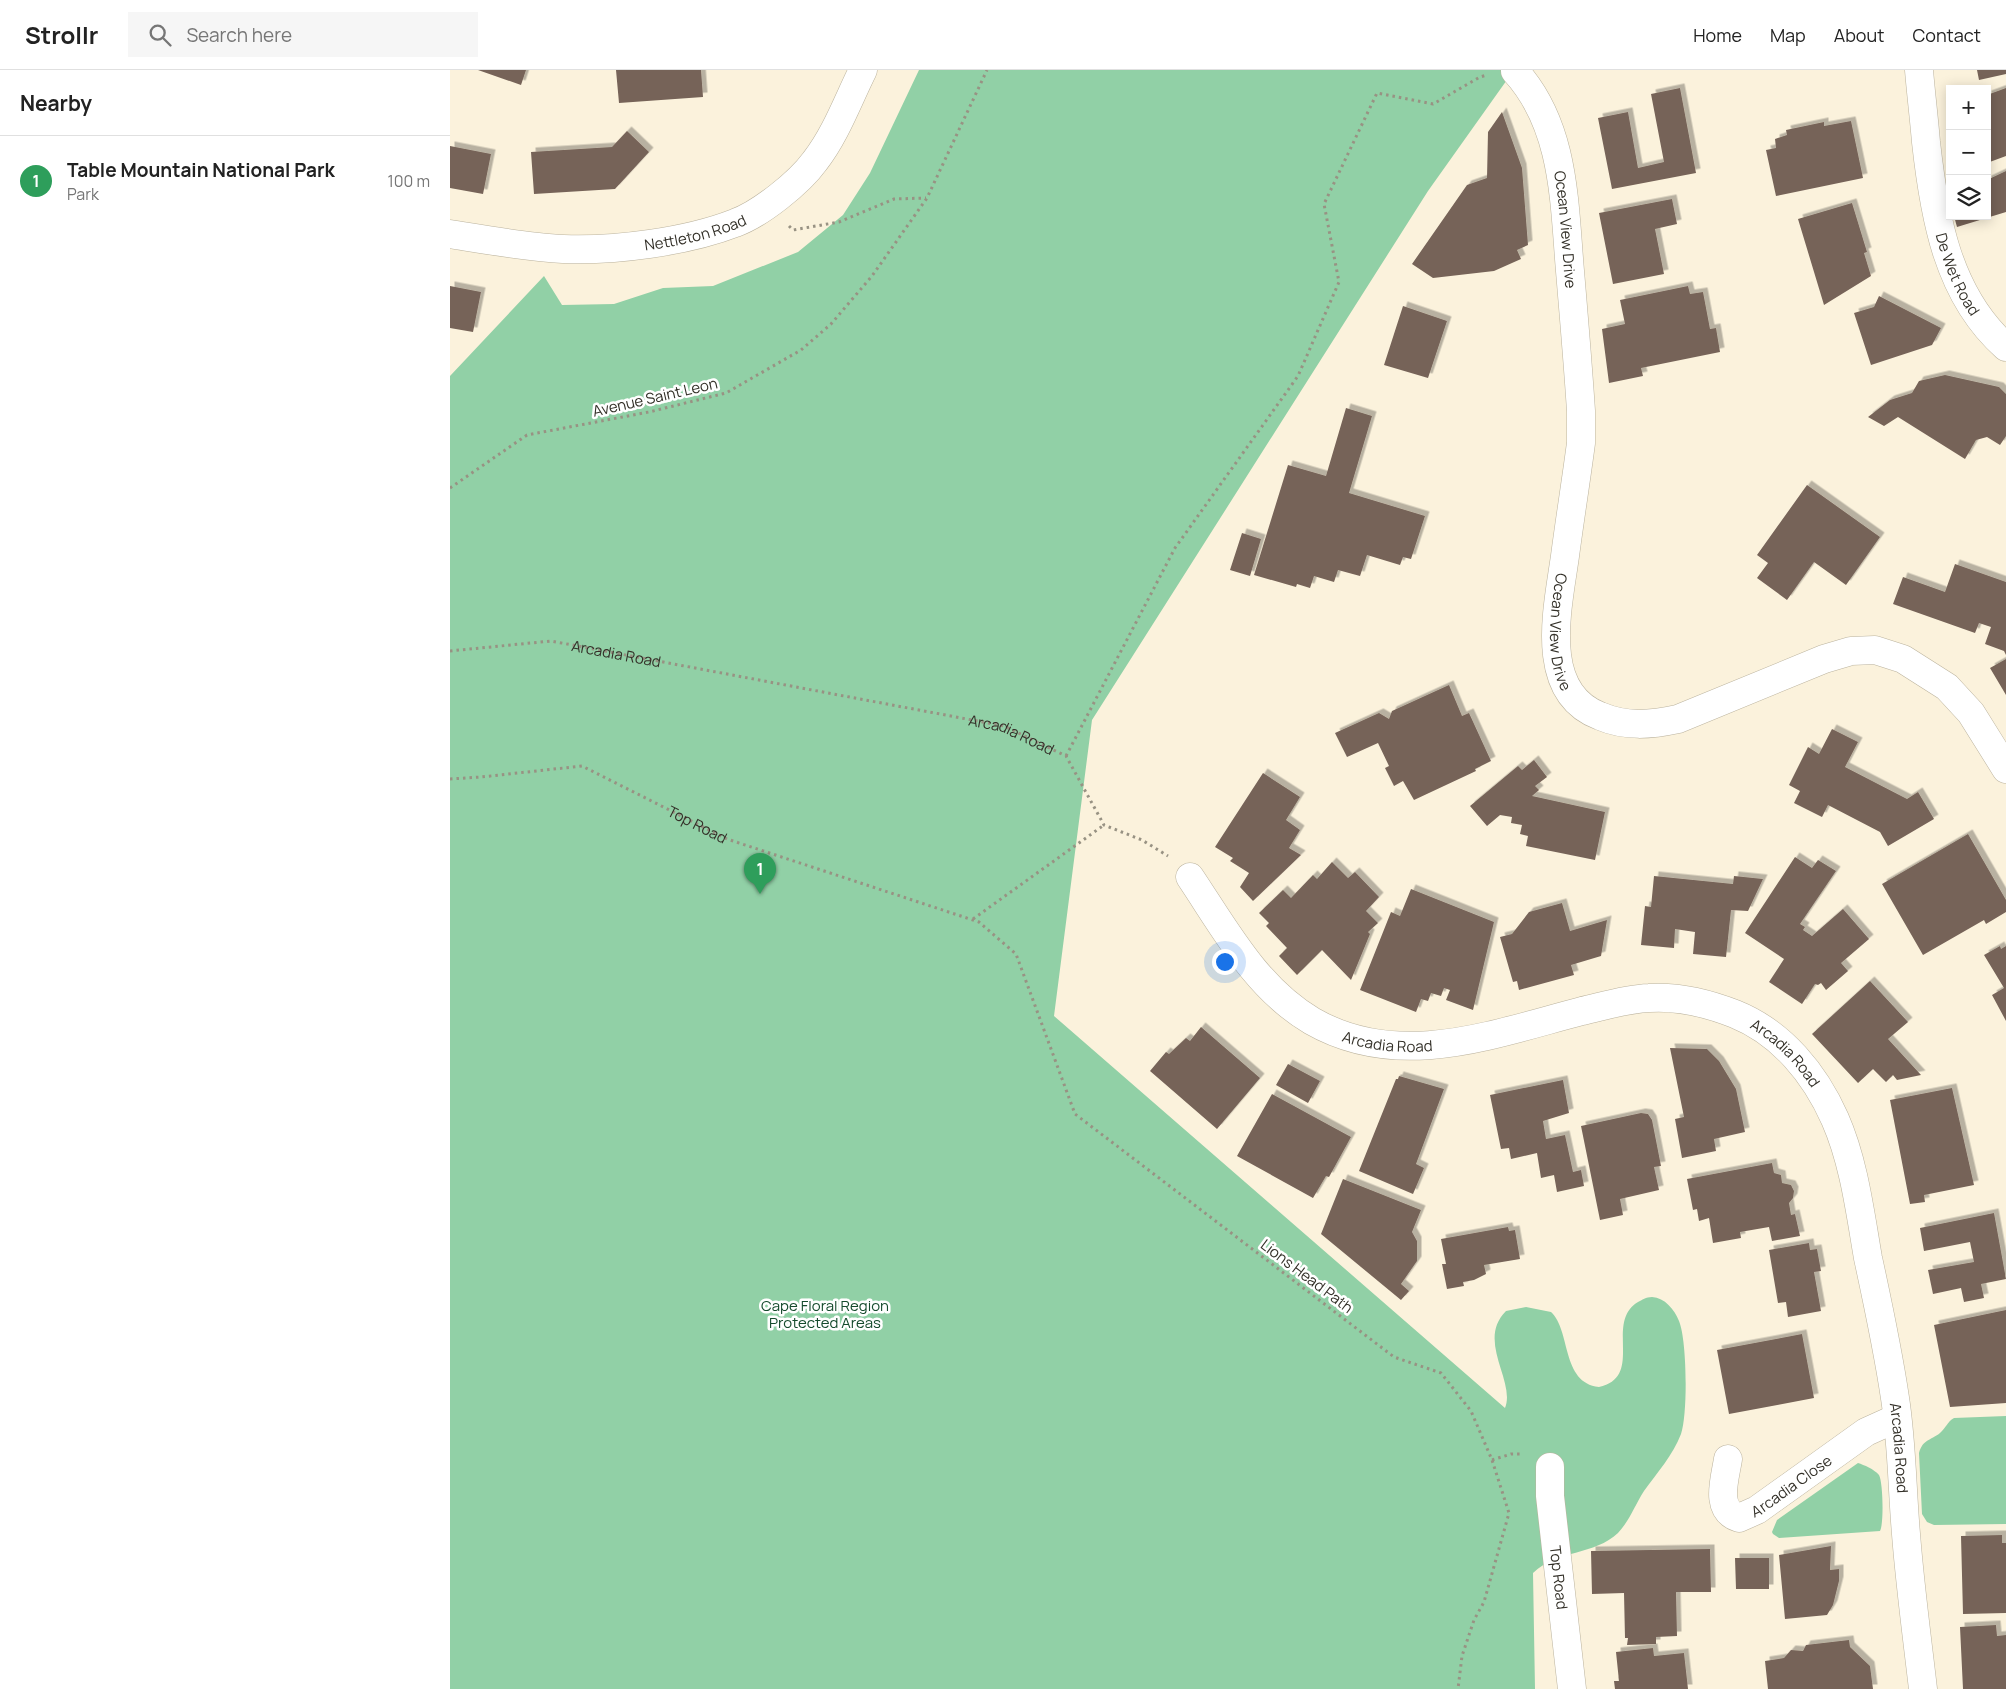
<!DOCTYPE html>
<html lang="en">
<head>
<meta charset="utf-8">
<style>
  :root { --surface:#fff; --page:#f6f6f6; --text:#222; --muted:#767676; --line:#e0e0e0; --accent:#c63f06 }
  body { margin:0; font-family:Manrope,sans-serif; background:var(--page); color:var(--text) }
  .controls { position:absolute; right:15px; top:15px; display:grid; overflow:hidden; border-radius:0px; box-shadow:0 2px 12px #0003 }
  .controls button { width:45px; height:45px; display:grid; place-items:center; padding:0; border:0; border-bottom:1px solid var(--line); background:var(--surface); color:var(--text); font:25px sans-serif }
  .you { position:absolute; left:774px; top:891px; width:18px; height:18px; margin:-12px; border:4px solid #fff; border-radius:50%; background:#1a73e8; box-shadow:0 0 0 8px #1a73e833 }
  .badge { display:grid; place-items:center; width:32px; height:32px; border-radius:50%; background:var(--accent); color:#fff; font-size:16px; font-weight:700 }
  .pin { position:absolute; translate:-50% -41px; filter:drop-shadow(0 1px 2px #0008) }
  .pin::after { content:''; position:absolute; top:26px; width:18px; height:15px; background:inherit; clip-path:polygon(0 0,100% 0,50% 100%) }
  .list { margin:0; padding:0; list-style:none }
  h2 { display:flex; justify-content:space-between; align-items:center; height:65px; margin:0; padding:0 20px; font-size:21px }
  h2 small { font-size:16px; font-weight:400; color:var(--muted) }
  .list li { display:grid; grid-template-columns:32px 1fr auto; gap:15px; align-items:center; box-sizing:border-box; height:90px; padding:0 20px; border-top:1px solid var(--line) }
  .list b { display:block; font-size:19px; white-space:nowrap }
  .list p { margin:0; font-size:16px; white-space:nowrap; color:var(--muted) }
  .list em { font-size:16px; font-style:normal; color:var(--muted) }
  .icon { flex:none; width:28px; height:28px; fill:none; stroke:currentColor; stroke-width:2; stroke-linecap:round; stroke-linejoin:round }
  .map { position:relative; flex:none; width:1556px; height:1619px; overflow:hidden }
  header { display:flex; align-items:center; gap:30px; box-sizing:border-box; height:70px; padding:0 25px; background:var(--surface); border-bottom:1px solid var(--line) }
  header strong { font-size:24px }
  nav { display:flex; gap:28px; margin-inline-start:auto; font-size:18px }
  .search { width:350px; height:45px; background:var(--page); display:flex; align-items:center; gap:12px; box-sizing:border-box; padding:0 18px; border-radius:0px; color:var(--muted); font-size:19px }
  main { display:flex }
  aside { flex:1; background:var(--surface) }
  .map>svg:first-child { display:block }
  .green { fill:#91d0a6 }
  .building { fill:#766358; filter:url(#shadow) }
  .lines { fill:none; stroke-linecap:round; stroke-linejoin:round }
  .minor-casing { stroke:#bbb39e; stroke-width:29 }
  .path { stroke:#989283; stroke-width:3; stroke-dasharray:2.5 4; stroke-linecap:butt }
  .minor { stroke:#fff; stroke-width:28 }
  .labels { text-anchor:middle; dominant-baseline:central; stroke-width:5; stroke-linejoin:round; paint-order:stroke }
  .street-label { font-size:15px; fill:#333028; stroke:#fff }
  .park-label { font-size:15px; fill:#154b2d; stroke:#fff }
</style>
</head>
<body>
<header>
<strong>Strollr</strong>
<div class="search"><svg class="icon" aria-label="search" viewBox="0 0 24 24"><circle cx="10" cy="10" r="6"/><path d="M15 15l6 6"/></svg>Search here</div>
<nav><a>Home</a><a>Map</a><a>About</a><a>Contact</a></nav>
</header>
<main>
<aside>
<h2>Nearby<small></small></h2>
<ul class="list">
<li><span class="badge" style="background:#2e9e5b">1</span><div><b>Table Mountain National Park</b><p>Park</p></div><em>100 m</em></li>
</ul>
</aside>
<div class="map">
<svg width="1556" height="1619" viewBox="0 0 1556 1619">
  <defs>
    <filter id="shadow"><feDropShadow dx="4.5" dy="-4.5" stdDeviation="0" flood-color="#0004"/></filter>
  </defs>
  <rect width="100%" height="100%" fill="#fbf2dc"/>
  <path class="green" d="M469 0H1064L978 121 642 650 604 946 1055 1338C1066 1311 1026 1271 1056 1241L1076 1237 1101 1242C1121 1260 1111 1313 1149 1317 1195 1307 1154 1252 1188 1232 1192 1230 1196 1227 1202 1227 1215 1228 1224 1239 1229 1251 1237 1270 1238 1343 1231 1364 1223 1385 1207 1403 1194 1421 1185 1435 1180 1450 1168 1463 1145 1485 1107 1480 1083 1503L1085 1619H0V306L94 206 112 235 164 234 213 218 263 216 348 182 393 145 420 103Z
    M1556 1346V1454L1484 1455 1477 1452 1472 1444 1469 1383C1473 1369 1480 1371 1490 1363 1496 1358 1497 1352 1504 1348Z
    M1408 1393C1414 1395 1424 1399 1429 1405 1433 1412 1434 1454 1430 1461L1329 1468 1323 1464 1322 1462 1327 1450Z"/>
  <path class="building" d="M28 0H76L71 15Z
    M166 0H251L253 27 169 33Z
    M1527 0H1556V4L1529 10Z
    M1230 18 1246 103 1162 119 1148 48 1178 42 1188 98 1214 92 1201 24Z
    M1556 18V86L1537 93V25Z
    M1052 42 1072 98 1078 175 1067 180 1071 189 1044 201 983 208 962 194 1017 115 1037 108 1038 62Z
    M1401 51 1413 108 1326 126 1316 80 1326 78 1325 69 1337 65 1336 60 1374 52V56Z
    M177 61 199 82 165 119 84 124 81 82 162 77Z
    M0 76 41 84 33 124 0 118Z
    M1556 101V142L1507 157 1504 146H1537V110Z
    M1222 129 1227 154 1205 159 1214 204 1163 214 1149 143Z
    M1402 133 1417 182 1414 183 1421 206 1374 235 1348 149Z
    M0 216 31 222 23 262 0 258Z
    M1238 216 1240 224 1253 222 1260 259 1266 258 1270 282 1191 298 1193 306 1159 313 1152 259 1175 254 1170 230Z
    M1429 226 1491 258 1482 275 1421 295 1404 243 1424 237Z
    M953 236 997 251 978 308 934 295Z
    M1495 305 1549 317 1556 324V366L1550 375 1537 367 1526 370 1515 389 1448 347 1434 356 1418 347 1440 330 1462 323 1469 311Z
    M896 338 922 346 899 423 975 446 961 489 953 487 950 495 917 485 910 506 888 500 884 512 864 506 860 518 847 514 846 517 804 505 838 395 876 406Z
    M1357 415 1430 467 1396 515 1364 492 1337 530 1307 508 1318 493 1307 485Z
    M792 463 811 469 800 506 780 500Z
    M1505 494 1556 512V585L1554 581 1535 574 1541 557 1529 553 1525 563 1443 534 1453 507 1495 522Z
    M1556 589V625L1540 598Z
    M999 615 1012 646 1019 643 1041 691 1025 699 1026 701 964 730 953 711 944 716 935 698 939 696 928 673 897 687 885 663 929 643 939 649 942 641Z
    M1382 659 1408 672 1395 697 1457 729 1468 722 1484 749 1438 776 1430 762 1378 735 1372 747 1344 733 1350 721 1339 715 1358 677 1369 684Z
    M1084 690 1097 707 1085 716 1089 720 1082 726 1155 742 1145 790 1076 776 1078 766 1070 764 1072 755 1061 753 1062 747 1050 745 1037 756 1020 736 1068 696 1072 700Z
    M813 703 850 727 836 750 850 760 839 778 851 785 803 831 790 817 799 803 780 791 783 788 765 777Z
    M1518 764 1556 830V842L1536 854 1534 850 1473 885 1432 814Z
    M1345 787 1362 798 1368 790 1386 801 1350 854 1355 857 1353 860 1362 866 1393 839 1419 869 1391 893 1398 901 1376 920 1371 913 1368 915 1365 914 1352 934 1319 912 1334 889 1295 863Z
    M882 792 898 808 905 802 929 827 916 841 928 853 918 862 920 864 901 910 872 880 847 905 829 886 837 878 816 856 819 853 809 843 833 820 841 828 863 805 867 809Z
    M1204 806 1283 814 1284 806 1313 809 1298 841 1281 840 1276 887 1243 884 1245 862 1225 859 1224 878 1191 875 1195 836 1201 837Z
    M961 819 1044 852 1023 940 996 930 1000 920 994 918 991 926 981 923 978 931 971 929 966 942 910 920 941 842 950 846Z
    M1112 833 1120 861 1157 850 1151 886 1121 895 1124 905 1069 920 1067 911 1063 912 1050 867 1062 864 1079 842Z
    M1550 876 1551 879 1556 876V951L1542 925 1554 918 1534 885Z
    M1420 911 1458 952 1438 969 1471 1005 1447 1010 1443 1005 1436 1012 1423 999 1408 1013 1362 964Z
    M751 957 810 1008 767 1059 700 1001 716 982 719 984 736 968 740 971Z
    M1220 978 1257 979 1269 991 1286 1019 1295 1062 1264 1069 1266 1081 1232 1088 1225 1049 1234 1047Z
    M838 994 870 1011 858 1033 826 1015Z
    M949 1006 994 1019 966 1094 974 1098 963 1124 909 1101 946 1009H948Z
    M1113 1010 1119 1043 1093 1051 1096 1069 1115 1065 1123 1102 1131 1100 1134 1116 1107 1122 1104 1105 1091 1108 1087 1083 1061 1089 1059 1078 1051 1079 1040 1025Z
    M1502 1018 1524 1115 1474 1125 1475 1132 1460 1134 1440 1030Z
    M822 1024 901 1067 879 1107 876 1106 863 1128 787 1086Z
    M1191 1043 1198 1044 1202 1050 1211 1096 1204 1097 1209 1120 1170 1129 1173 1145 1150 1150 1131 1056Z
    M1322 1093 1324 1103 1331 1105 1332 1113 1341 1115 1344 1121 1343 1128 1339 1133 1341 1145 1345 1144 1350 1166 1322 1171 1319 1157 1290 1162 1291 1168 1263 1173 1259 1148 1249 1151 1247 1139 1243 1140 1237 1109Z
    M893 1109 971 1140 962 1162 967 1171V1191L951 1214 959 1221 951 1230 871 1164Z
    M1544 1143 1556 1209 1531 1214 1534 1228 1514 1232 1511 1218 1483 1224 1478 1200 1524 1192 1520 1172 1474 1181 1470 1158Z
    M1058 1157 1059 1161 1065 1160 1070 1189 1034 1195 1036 1204 1024 1210 1013 1212 1014 1216 997 1219 992 1194H996L991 1169Z
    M1359 1173 1360 1180 1367 1179 1371 1201 1364 1202 1371 1241 1338 1247 1336 1232 1328 1233 1319 1180Z
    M1556 1240V1333L1500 1337 1484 1255Z
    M1352 1264 1364 1328 1279 1344 1267 1280Z
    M1552 1465V1473H1556V1543L1513 1544 1511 1466Z
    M1381 1476 1380 1500 1389 1499V1511L1383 1535 1377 1545 1335 1549 1329 1485Z
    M1260 1479 1261 1522H1226L1227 1566 1206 1567V1574L1177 1575 1178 1568H1175L1174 1523 1142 1524 1141 1481Z
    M1285 1488H1319V1519H1286Z
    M1546 1555 1547 1566 1556 1565V1619H1513L1510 1557Z
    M1399 1570 1400 1577 1420 1596 1423 1619H1318L1315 1591 1334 1588 1341 1580 1353 1581 1356 1575Z
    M1203 1578 1204 1586 1234 1583 1238 1619H1165L1164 1611H1169L1166 1582Z"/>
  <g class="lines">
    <defs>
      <g id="minor">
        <path id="s3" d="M1469 0C1471 24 1474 48 1476 72 1484 145 1497 225 1556 277"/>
        <path id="s4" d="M1065 1C1115 56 1114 131 1120 201 1124 248 1128 295 1131 341V373C1126 411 1120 448 1115 486 1108 537 1087 622 1150 646 1176 657 1200 655 1228 649L1374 589 1401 581 1425 580 1453 589 1497 617 1521 643 1556 699"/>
        <path id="s5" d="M0 164C37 170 75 177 113 179 165 181 236 172 285 153 310 144 349 113 365 91 386 64 398 30 413 0"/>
        <path id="s6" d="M740 807C775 859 806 918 862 951 949 1001 1043 964 1132 941 1154 936 1176 929 1199 928 1228 926 1257 933 1285 944 1332 963 1365 1004 1385 1049 1404 1092 1410 1142 1418 1188 1428 1234 1438 1281 1445 1328 1452 1373 1452 1418 1456 1464 1460 1516 1467 1567 1473 1619"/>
        <path id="s7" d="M1278 1389C1275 1409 1264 1440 1289 1448L1307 1440 1416 1362 1447 1348"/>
        <path id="s8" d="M1100 1397V1426L1122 1619"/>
      </g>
    </defs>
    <use href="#minor" class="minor-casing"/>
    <g class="path">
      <path d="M339 156 343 160 389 152 444 129 476 128"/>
      <path d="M0 418 77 365 199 342 276 323 351 280 381 254 422 206 477 128 537 0"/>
      <path id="s1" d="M0 581 101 571 554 656 616 686 654 755 692 770 718 786"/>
      <path d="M616 686 725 478 848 306 889 212 874 134 927 23 983 34 1030 7 1037 5"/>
      <path id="s2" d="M0 709 31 707 132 696 277 769 529 852 566 884 625 1044 944 1287 991 1303 1021 1341 1042 1390 1059 1443 1034 1532 1024 1550 1012 1586 1008 1619"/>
      <path d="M523 849 654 755"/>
      <path d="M1042 1390 1061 1384H1073"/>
    </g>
    <use href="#minor" class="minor"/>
  </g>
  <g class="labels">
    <g class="street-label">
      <text stroke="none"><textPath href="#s5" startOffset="248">Nettleton Road</textPath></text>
      <text stroke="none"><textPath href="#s4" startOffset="170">Ocean View Drive</textPath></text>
      <text stroke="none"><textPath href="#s3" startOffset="209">De Wet Road</textPath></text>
      <text transform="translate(205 327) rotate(-13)">Avenue Saint Leon</text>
      <text stroke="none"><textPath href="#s4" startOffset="575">Ocean View Drive</textPath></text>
      <text stroke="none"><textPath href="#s1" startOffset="168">Arcadia Road</textPath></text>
      <text stroke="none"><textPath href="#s1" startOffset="572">Arcadia Road</textPath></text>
      <text stroke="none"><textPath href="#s2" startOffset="262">Top Road</textPath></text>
      <text stroke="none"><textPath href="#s6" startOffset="270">Arcadia Road</textPath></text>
      <text stroke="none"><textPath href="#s6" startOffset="690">Arcadia Road</textPath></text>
      <text transform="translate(857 1206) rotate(37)">Lions Head Path</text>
      <text stroke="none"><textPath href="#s6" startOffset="1110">Arcadia Road</textPath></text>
      <text stroke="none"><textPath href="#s7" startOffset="128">Arcadia Close</textPath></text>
      <text stroke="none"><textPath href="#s8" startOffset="111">Top Road</textPath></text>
    </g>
    <g class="park-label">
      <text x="375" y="1235">Cape Floral Region<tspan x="375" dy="17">Protected Areas</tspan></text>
    </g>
  </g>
</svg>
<div class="controls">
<button>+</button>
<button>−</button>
<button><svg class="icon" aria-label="layers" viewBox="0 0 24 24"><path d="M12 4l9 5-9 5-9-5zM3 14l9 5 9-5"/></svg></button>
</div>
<div class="you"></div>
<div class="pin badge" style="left:310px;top:824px;background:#2e9e5b">1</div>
</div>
</main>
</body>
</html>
